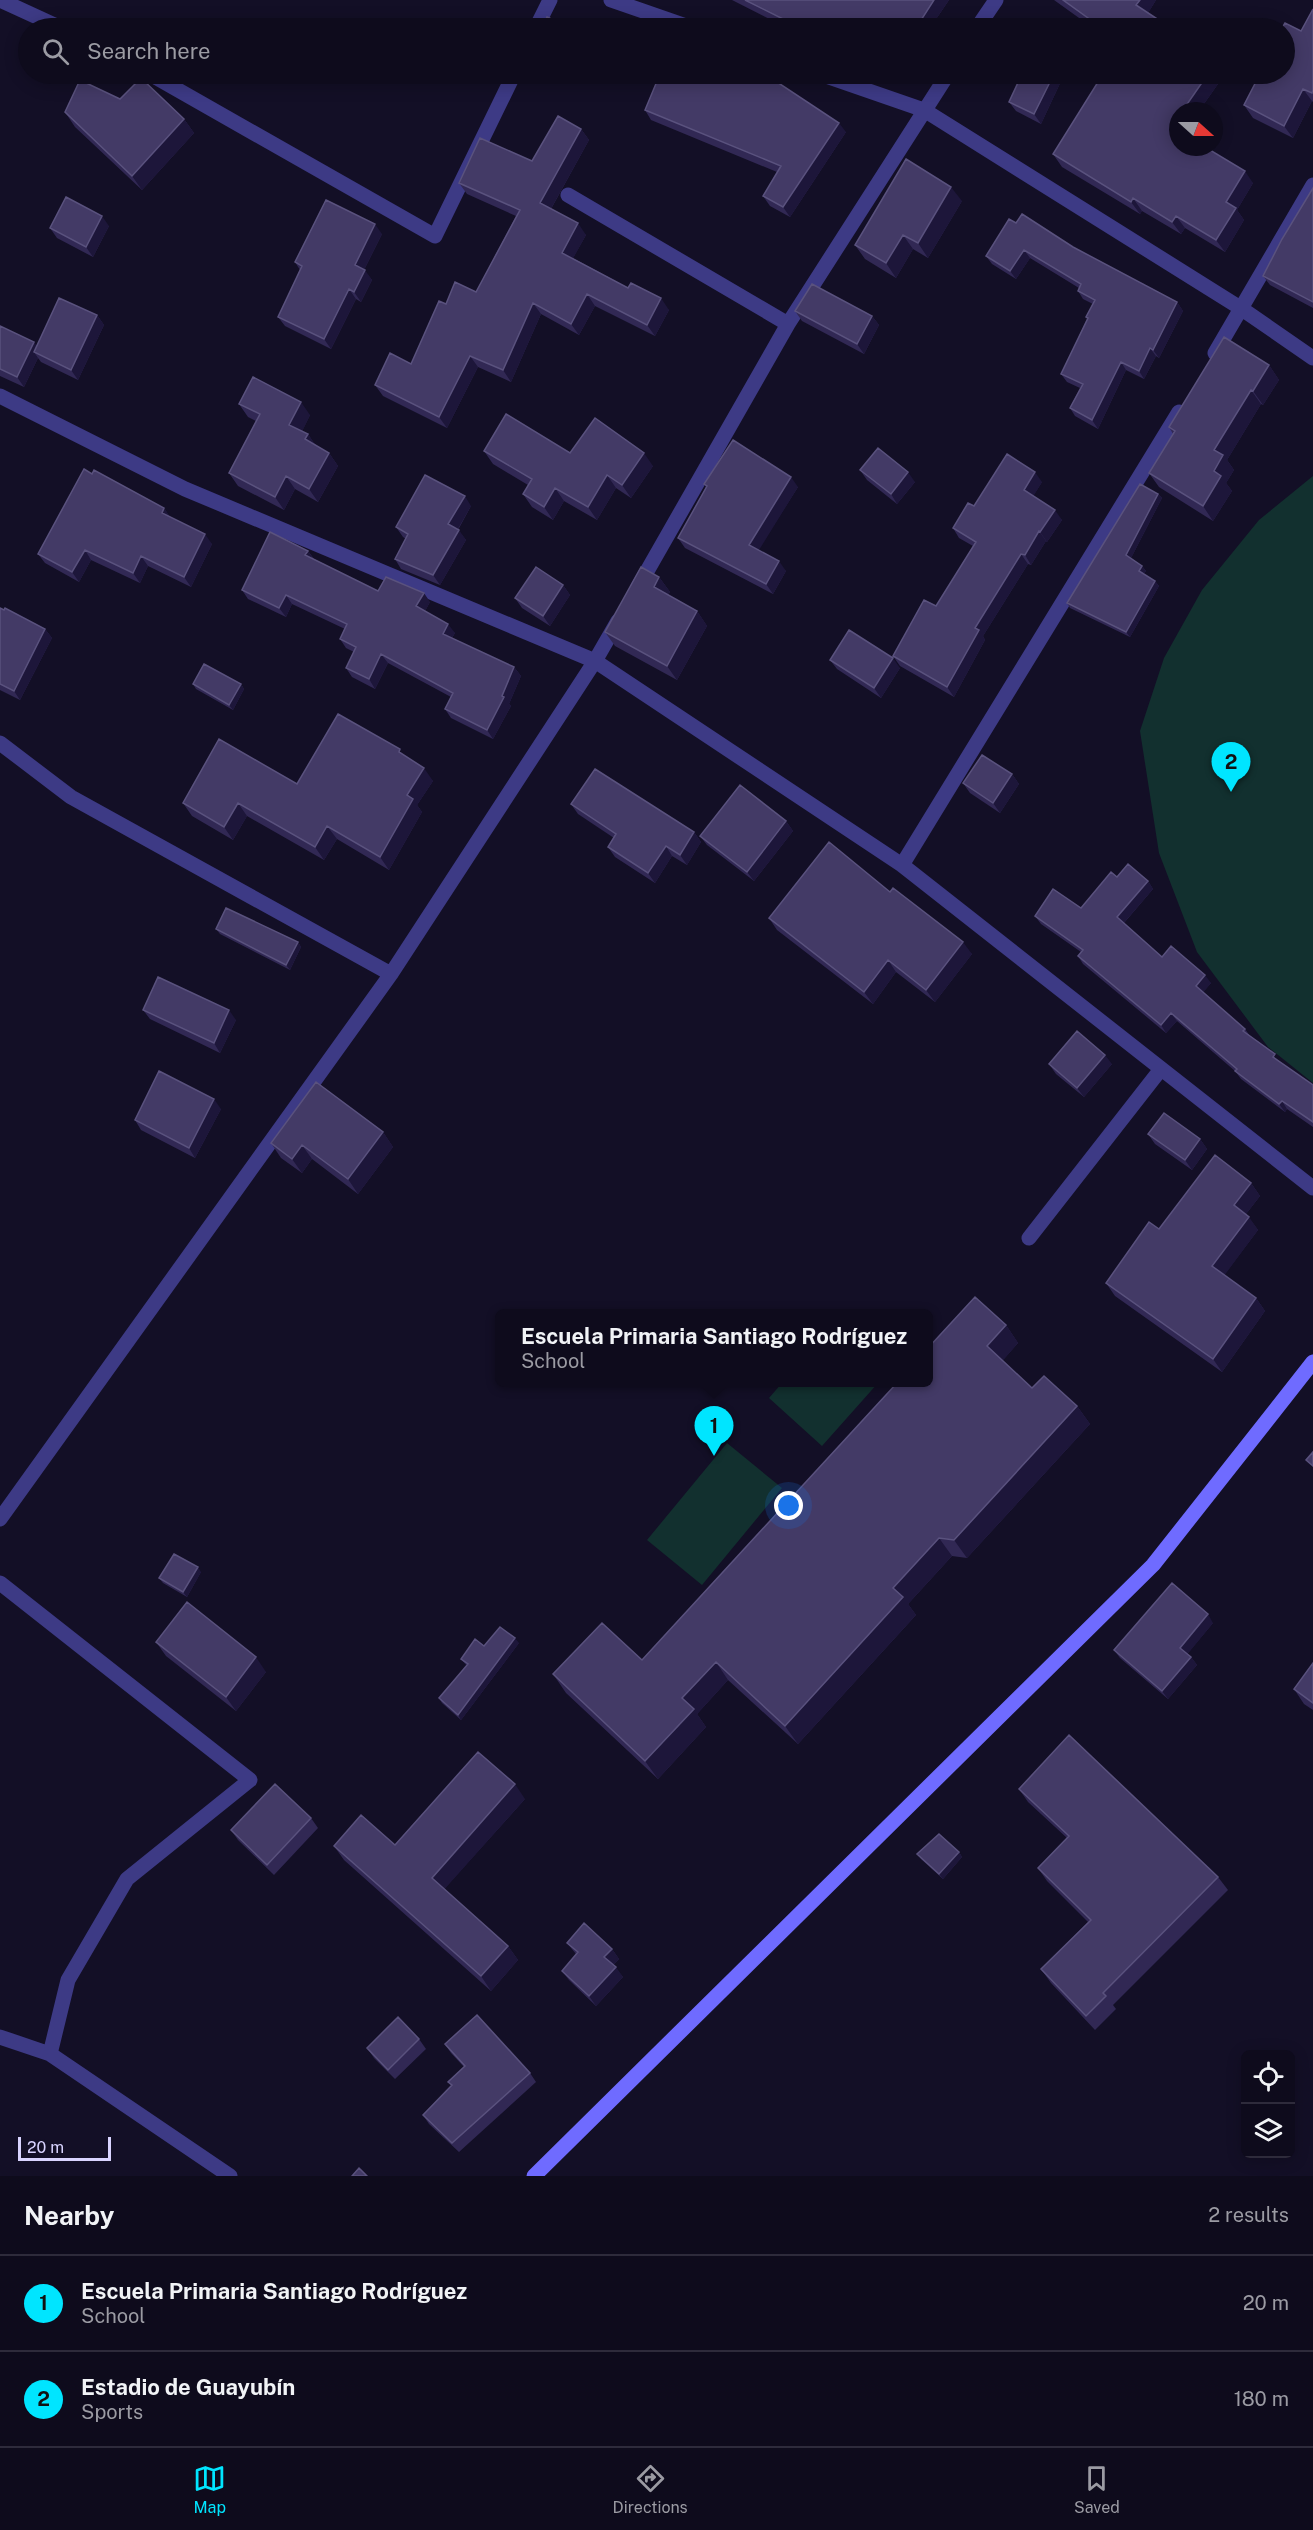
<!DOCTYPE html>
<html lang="en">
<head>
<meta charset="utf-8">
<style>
  :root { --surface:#0e0b1c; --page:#1c1929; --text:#f1f3f6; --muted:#9b9ba3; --line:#2e2b3b; --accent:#00e5ff }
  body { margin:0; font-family:"Public Sans",sans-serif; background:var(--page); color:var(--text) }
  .controls { position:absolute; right:18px; bottom:18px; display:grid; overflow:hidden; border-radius:9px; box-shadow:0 3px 15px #0003 }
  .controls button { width:54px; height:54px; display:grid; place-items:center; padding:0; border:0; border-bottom:2px solid var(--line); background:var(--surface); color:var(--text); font:30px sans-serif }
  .compass { position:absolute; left:1169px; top:102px; width:54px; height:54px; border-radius:50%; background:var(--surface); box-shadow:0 3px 15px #0003; rotate:111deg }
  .scale { position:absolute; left:18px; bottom:15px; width:93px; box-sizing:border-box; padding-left:6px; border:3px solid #d9d4ff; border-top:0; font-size:16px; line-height:21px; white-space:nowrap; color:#d9d4ff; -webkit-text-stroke:4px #130f26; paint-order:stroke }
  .you { position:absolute; left:789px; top:1506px; width:21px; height:21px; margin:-15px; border:4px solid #fff; border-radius:50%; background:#1a73e8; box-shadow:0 0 0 9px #1a73e833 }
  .badge { display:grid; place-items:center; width:39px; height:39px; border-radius:50%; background:var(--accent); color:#111; font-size:20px; font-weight:700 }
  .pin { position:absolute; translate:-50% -50px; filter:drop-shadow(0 2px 3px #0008) }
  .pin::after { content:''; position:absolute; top:32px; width:21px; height:18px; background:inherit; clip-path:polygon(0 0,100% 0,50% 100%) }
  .popup { position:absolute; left:495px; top:1309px; width:438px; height:78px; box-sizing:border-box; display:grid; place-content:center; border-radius:9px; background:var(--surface); filter:drop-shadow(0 2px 4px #0005); font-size:20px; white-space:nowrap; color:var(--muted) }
  .popup b { font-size:22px; color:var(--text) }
  .popup::after { content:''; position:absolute; left:50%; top:100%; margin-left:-12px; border:12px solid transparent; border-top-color:var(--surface) }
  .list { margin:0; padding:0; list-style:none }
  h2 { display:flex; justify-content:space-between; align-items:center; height:78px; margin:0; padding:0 24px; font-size:26px }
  h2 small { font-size:20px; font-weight:400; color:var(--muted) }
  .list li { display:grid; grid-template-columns:39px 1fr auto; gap:18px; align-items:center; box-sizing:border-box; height:96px; padding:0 24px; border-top:2px solid var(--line) }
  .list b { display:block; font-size:22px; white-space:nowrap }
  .list p { margin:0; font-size:20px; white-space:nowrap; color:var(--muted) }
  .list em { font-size:20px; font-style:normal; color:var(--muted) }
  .icon { flex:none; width:33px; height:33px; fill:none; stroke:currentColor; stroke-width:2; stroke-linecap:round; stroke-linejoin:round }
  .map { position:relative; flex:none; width:1313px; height:2176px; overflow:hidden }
  .search { position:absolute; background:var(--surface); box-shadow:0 3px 15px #0003; left:18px; right:18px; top:18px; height:66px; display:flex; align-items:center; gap:15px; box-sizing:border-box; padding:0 21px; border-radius:33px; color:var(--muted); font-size:22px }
  .sheet { height:270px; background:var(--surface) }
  nav { display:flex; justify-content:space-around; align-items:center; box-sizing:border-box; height:84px; border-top:2px solid var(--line); background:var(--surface); font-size:16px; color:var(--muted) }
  nav a { display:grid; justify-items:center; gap:3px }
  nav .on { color:var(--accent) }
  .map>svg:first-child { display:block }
  .green { fill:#12302f }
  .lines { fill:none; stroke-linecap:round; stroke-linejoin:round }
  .street { stroke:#3d3a85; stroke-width:15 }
  .secondary { stroke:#6f6bff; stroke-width:15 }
  .wall { fill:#312854 }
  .shaded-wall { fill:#1d163a }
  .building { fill:#433a66; stroke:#5a527e; stroke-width:1.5 }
</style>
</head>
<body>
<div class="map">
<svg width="1313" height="2176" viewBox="0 0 1313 2176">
  <rect width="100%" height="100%" fill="#130f26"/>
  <path class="green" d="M1313 476V1083L1268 1047 1197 952 1159 853 1140 731 1164 658 1202 590 1259 520Z
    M782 1383V1382L878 1383 822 1446 769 1398Z
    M727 1443 782 1488 702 1585 647 1540Z"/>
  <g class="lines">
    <path class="street" d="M0 0 61 28
      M611 0 692 28
      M536 28 550 0
      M977 28 996 0
      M150 74 435 236 514 74
      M820 74 924 110 1242 309 1313 358
      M568 195 788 324
      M1215 353 1313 185
      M0 396 185 489 595 661 902 865 1313 1188
      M638 587 788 324 948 74
      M0 743 71 797 391 974
      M902 865 1179 412
      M1029 1238 1161 1069
      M0 1519 391 974 595 661 618 621
      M0 1583 250 1780 127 1879 68 1980 50 2054
      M0 2037 50 2054 230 2176"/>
    <path class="secondary" d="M534 2176 1153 1565 1313 1362"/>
  </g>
  <path class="wall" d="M732 0H949L930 28H787Z
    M1054 0H1156L1148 13 1171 28H1093Z
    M1313 9V102L1312 101 1293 138 1253 118 1244 105 1301 31Z
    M540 74H562L559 82Z
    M857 74H871L867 80Z
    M1103 74H1225L1199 111H1178V147L1253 183 1237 210 1244 220 1225 252 1185 228 1181 234 1142 211 1140 214 1062 167 1053 154Z
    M1063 77 1041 124 1016 111 1009 102Z
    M120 99 184 119 194 133 142 190 75 127 65 112Z
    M645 110 846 132 790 217 770 206 763 196 777 172 651 120Z
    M581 129 589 140 551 209 586 235 573 258 669 310 655 336 595 306 579 335 541 314 511 382 478 367 447 428 383 396 375 385 411 364 446 304 476 292 516 216 467 194 459 183 532 161Z
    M1313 188V308L1270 285 1263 276Z
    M962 201 928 258 913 249 896 278 865 259 855 245Z
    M1016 223 1073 247 1177 302 1183 311 1159 358 1156 356 1144 379 1126 370 1098 429 1075 416 1070 408 1080 388 1067 382 1061 374 1087 319 1086 317 1093 304 1083 299 1078 291 1079 288 1030 258 1016 279 992 264 986 256Z
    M109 226 93 257 57 238 50 228Z
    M382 234 364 270 372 280 361 302 356 299 331 349 285 326 278 317 300 270 295 262Z
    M795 311 872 316 879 325 864 354 802 321Z
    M97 315 104 325 78 380 41 362 38 358 24 387 0 376V326L36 346Z
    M1269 365 1279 380 1263 405 1261 404 1227 460 1234 470 1226 483 1232 491 1213 521 1159 487 1149 473 1173 434 1169 427Z
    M239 404 310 415 302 431 308 434 315 445 329 453 338 466 318 502 295 489 284 510 238 486 229 473 256 421 248 417Z
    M484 451 570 453 653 466 631 498 616 488 597 520 564 501 553 520 532 507 523 494 528 485 493 464Z
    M860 470 915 482 897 504 867 480Z
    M92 474 164 508 169 516 212 544 191 587 148 566 140 583 91 560 79 582 45 563 38 554Z
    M1042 482 1033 496 1062 520 1047 542 1046 541 1031 565 1028 564 983 636 985 640 954 697 900 666 893 656 936 606 973 546 959 538 953 528 974 506Z
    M704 484 798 487 758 550 786 571 773 594 685 548 678 538 706 487Z
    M1158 494 1162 498 1131 558 1142 566 1146 571 1143 574 1155 581 1159 586 1130 637 1070 608 1067 603Z
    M471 506 458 530 466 540 440 585 401 569 395 559 406 539 403 537 396 527Z
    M308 551 314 559 378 591 430 602 425 611 455 633 452 638 514 667 521 676 509 704 511 706 493 739 451 718 445 709 451 697 388 663 375 689 352 677 346 668 354 652 346 648 340 639 345 629 292 604 286 617 248 599 242 590Z
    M659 577 670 592 668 595 697 611 707 626 677 680 615 646 605 632Z
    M563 585 570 595 550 626 522 608 515 598Z
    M0 608 45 629 52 638 20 700 0 690Z
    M830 660 900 668 881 698 837 669Z
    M193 684H241L244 689 233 710 196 689Z
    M404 755 433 781 417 805 422 812 389 870 337 839 324 860 247 816 233 840 192 816 183 803 297 784Z
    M1012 774 1019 784 1000 813 970 793 963 783Z
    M571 804 694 832 701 842 687 865 672 856 655 883 615 857 608 847 614 838 578 814Z
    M786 821 793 831 754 881 707 845 700 836Z
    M1117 877 1148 881 1153 889 1124 923 1162 957 1211 983 1203 992 1245 1029 1250 1036 1280 1062 1313 1085V1127L1287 1109 1285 1112 1241 1079 1235 1071 1177 1021 1166 1033 1083 964 1078 956 1081 952 1041 924 1035 916 1081 908Z
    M890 892 972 954 935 1002 896 972 873 1004 777 930 769 918Z
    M216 929 298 942 301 947 290 970 220 934Z
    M143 1010 236 1020 220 1053 150 1019Z
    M1049 1064H1112L1084 1097 1056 1074Z
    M221 1109 195 1158 141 1130 135 1120Z
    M383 1132 393 1147 358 1194 312 1159 302 1173 281 1158 271 1143Z
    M1148 1134 1200 1139 1207 1149 1192 1170 1155 1144Z
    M1251 1183 1260 1196 1246 1214 1258 1230 1224 1275 1256 1298 1265 1311 1222 1372 1115 1296 1106 1283 1159 1229Z
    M1006 1325 1018 1343 1002 1361 1032 1388 1077 1406 1090 1424 967 1558 952 1556 908 1604 916 1615 798 1744 728 1680 697 1714 706 1727 658 1779 566 1693 553 1674 642 1660Z
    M201 1572 187 1597 163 1583 159 1578Z
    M1213 1623 1187 1654 1191 1657 1197 1665 1168 1699 1120 1658 1114 1650Z
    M156 1642 266 1672 236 1711 166 1656Z
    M519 1643 461 1720 442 1703 439 1698 467 1666 461 1659Z
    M1313 1663V1710L1304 1704 1294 1689Z
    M1019 1789 1218 1877 1228 1890 1113 2005 1116 2009 1095 2030 1051 1983 1041 1969 1088 1922 1047 1881 1038 1868 1067 1838 1028 1802Z
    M525 1799 444 1889 508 1946 518 1960 491 1991 344 1860 334 1846 395 1845Z
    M311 1818 318 1828 274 1875 238 1840 231 1830Z
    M959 1852 962 1857 943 1879 921 1859 917 1854Z
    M567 1943 612 1949 619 1959 613 1965 623 1977 596 2006 569 1980 562 1971 576 1954Z
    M419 2039 426 2049 395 2079 374 2058 367 2048Z
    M445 2044 530 2073 536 2082 459 2152 429 2124 423 2115 451 2086 448 2082 464 2067 451 2053Z"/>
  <path class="shaded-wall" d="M934 0H949L930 28H916Z
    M1140 0H1156L1145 18 1136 5Z
    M553 74H562L559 82Z
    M863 74H871L867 80Z
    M1054 74H1061L1063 77 1041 124 1034 114Z
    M1208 74H1225L1199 111H1184L1183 110Z
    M1303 89 1312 101 1293 138 1284 126Z
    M184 119 194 133 142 190 132 176Z
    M839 123 846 132 790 217 783 207Z
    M581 129 589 140 548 214 540 203Z
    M1245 171 1253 183 1237 210 1244 220 1225 252 1216 240 1226 202Z
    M951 187 962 201 928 258 918 243Z
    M1133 198 1142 211 1140 214 1131 202Z
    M102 216 109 226 93 257 86 247Z
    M1176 216 1185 228 1181 234 1172 222Z
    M578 223 586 235 570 264 562 253Z
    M375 224 382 234 362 274 355 265Z
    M903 235 913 249 896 278 886 263Z
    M1024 250 1030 258 1016 279 1010 271Z
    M365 270 372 280 361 302 354 292Z
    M349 289 356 299 331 349 324 339Z
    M587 294 595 306 579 335 571 324Z
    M661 298 669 310 655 336 647 325Z
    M1177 302 1183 311 1159 358 1153 350Z
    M533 303 541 314 511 382 503 370Z
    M97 315 104 325 78 380 71 370Z
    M872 316 879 325 864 354 857 344Z
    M34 342 41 352H34L38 358 24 387 17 377Z
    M1150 348 1156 356 1144 379 1139 371Z
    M470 356 478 367 447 428 439 417Z
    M1121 362 1126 370 1098 429 1092 420Z
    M1269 365 1279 380 1263 405 1253 391Z
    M1251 390 1261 404 1227 460 1234 470 1226 483 1232 491 1213 521 1203 506 1214 471V450Z
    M301 402 310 415 299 438 289 425Z
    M308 434 317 447 305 439Z
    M329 453 338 466 318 502 309 489Z
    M644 453 653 466 631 498 622 485Z
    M908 472 915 482 897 504 891 494Z
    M1035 472 1042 482 1031 500 1024 490Z
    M607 475 616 488 597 520 588 507Z
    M286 476 295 489 284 510 275 497Z
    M791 477 798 487 756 555 749 545Z
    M555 488 564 501 553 520 544 507Z
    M1158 494 1162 498 1130 560 1126 555Z
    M465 496 471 506 455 534 448 524Z
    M164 508 171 518 162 513Z
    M1055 510 1062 520 1047 542 1040 532Z
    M459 530 466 540 440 585 433 575Z
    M1039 531 1046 541 1031 565 1025 555Z
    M205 534 212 544 191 587 184 577Z
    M85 550 91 560 79 582 72 572Z
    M308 551 314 560 305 555Z
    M1021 554 1028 564 983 636 985 640 954 697 947 687 975 628Z
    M141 556 148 566 140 583 133 573Z
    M779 561 786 571 773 594 766 584Z
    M1142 566 1146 571 1142 576 1139 571Z
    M659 577 670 592 664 602 654 587Z
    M1155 581 1159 586 1130 637 1126 632Z
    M563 585 570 595 550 626 543 616Z
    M424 593 430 602 423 615 416 606Z
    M286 595 292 604 286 617 279 608Z
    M697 611 707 626 677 680 667 666Z
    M448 624 455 633 449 643 443 634Z
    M45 629 52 638 20 700 14 691Z
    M381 654 388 663 375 689 369 679Z
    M893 658 900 668 881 698 874 688Z
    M514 667 521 676 509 704 511 706 493 739 487 730Z
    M241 684 244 689 233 710 229 705Z
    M424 768 433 781 417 805 422 812 389 870 380 857 407 795Z
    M1012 774 1019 784 1000 813 993 803Z
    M238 803 247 816 233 840 224 827Z
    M786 821 793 831 754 881 747 872Z
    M327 826 337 839 324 860 315 847Z
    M694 832 701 842 687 865 680 855Z
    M666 846 672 856 655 883 648 873Z
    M1148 881 1153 889 1122 925 1117 917Z
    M298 942 301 947 290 970 286 965Z
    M963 942 972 954 935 1002 926 990Z
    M888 960 896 972 873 1004 864 992Z
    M1205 975 1211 983 1202 994 1196 986Z
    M229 1010 236 1020 220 1053 214 1043Z
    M1171 1013 1177 1021 1166 1033 1161 1025Z
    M1105 1055 1112 1064 1084 1097 1077 1088Z
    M214 1099 221 1109 195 1158 189 1148Z
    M1282 1101 1287 1109 1285 1112 1279 1104Z
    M383 1132 393 1147 358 1194 348 1179Z
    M1200 1139 1207 1149 1192 1170 1185 1160Z
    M302 1145 312 1159 302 1173 292 1159Z
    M1251 1183 1260 1196 1243 1218 1234 1205Z
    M1249 1217 1258 1230 1221 1280 1212 1266Z
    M1256 1298 1265 1311 1222 1372 1213 1359Z
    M1006 1325 1018 1343 999 1365 987 1346Z
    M1077 1406 1090 1424 967 1558 954 1540Z
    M939 1538 952 1556 908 1604 916 1615 798 1744 785 1726 893 1588Z
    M198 1567 201 1572 187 1597 183 1592Z
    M1208 1614 1213 1623 1186 1656 1180 1648Z
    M515 1638 519 1643 461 1720 458 1715Z
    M256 1657 266 1672 236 1711 226 1697Z
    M1191 1657 1197 1665 1168 1699 1162 1691Z
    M716 1662 728 1680 697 1714 706 1727 658 1779 645 1761 682 1698Z
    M515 1784 525 1799 442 1892 432 1878Z
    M959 1852 962 1857 943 1879 939 1874Z
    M508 1946 518 1960 491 1991 481 1976Z
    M612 1949 619 1959 611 1967 604 1957Z
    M616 1967 623 1977 596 2006 589 1996Z"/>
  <path class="building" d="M745 0H934L916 28H792L784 23 785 20Z
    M1063 0H1140L1136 5 1171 28H1102Z
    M1313 9V90L1312 93 1303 89 1284 126 1244 105 1260 74H1284V28H1282L1285 23 1301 31Z
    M547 17 572 28H542Z
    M660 74H765L839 123 783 207 763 196 781 166 645 110Z
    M1022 74H1054L1034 114 1009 102Z
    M1103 74H1208L1183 110 1185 111H1178V126L1176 130 1178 131V147H1205L1245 171 1226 202 1236 208 1216 240 1176 216 1172 222 1133 198 1131 202 1053 154Z
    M141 78 184 119 132 176 65 112 80 80 120 99Z
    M558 116 581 129 540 203 578 223 562 253 628 288 631 283 661 298 647 325 587 294 571 324 533 303 503 370 470 356 439 417 375 385 390 353 411 364 439 301 446 304 455 282 476 292 520 210 459 183 480 138 532 161Z
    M906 159 951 187 918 243 903 235 886 263 855 245Z
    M1313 188V302L1263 276 1282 239Z
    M66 197 102 216 86 247 50 228Z
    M326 200 375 224 355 265 365 270 354 292 349 289 324 339 278 317 302 266 295 262Z
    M1022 214 1073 247 1177 302 1153 350 1150 348 1139 371 1121 362 1092 420 1070 408 1083 384 1061 374 1088 318 1086 317 1095 300 1078 291 1081 284 1024 250 1010 271 986 256 1009 219 1016 223Z
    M812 284 872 316 857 344 795 311Z
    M59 298 97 315 71 370 34 352Z
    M0 326 34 342 17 377 0 369Z
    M1224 337 1269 365 1253 391 1251 390 1214 450 1223 455 1214 471 1221 476 1203 506 1149 473 1175 431 1169 427Z
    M253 377 301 402 289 425 308 434 305 439 329 453 309 489 286 476 275 497 229 473 260 414 239 404Z
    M506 414 570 453 595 418 644 453 622 485 607 475 588 507 555 488 544 507 523 494 532 479 484 451Z
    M733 440 791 477 749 545 779 561 766 584 678 538 707 486 704 484Z
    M878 448 908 472 891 494 860 470Z
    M1007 454 1035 472 1024 490 1055 510 1040 532 1039 531 1025 555 1021 554 975 628 979 630 947 687 893 656 924 600 936 606 976 542 953 528 968 503 974 506Z
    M84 469 92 474 94 470 164 508 162 513 205 534 184 577 141 556 133 573 85 550 72 572 38 554Z
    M425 475 465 496 448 524 459 530 433 575 395 559 408 534 396 527Z
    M1140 484 1158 494 1126 555 1142 566 1139 571 1155 581 1126 632 1067 603Z
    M270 532 308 551 305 555 378 591 386 577 424 593 416 606 448 624 443 634 514 667 502 696 504 697 487 730 445 709 453 693 381 654 369 679 346 668 356 647 340 639 347 624 286 595 279 608 242 590Z
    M536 567 563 585 543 616 515 598Z
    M641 567 659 577 654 587 697 611 667 666 605 632Z
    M0 608 4 610 5 608 45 629 14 691 0 684Z
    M849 630 893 658 874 688 830 660Z
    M204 664 241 684 229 705 193 684Z
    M338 714 400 749 399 752 424 768 407 795 413 799 380 857 327 826 315 847 238 803 224 827 183 803 219 739 297 784Z
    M982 755 1012 774 993 803 963 783Z
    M595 769 694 832 680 855 666 846 648 873 608 847 616 834 571 804Z
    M740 785 786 821 747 872 700 836Z
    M829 842 890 892 893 888 963 942 926 990 888 960 864 992 769 918Z
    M1128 864 1148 881 1117 917 1162 957 1171 946 1205 975 1196 986 1245 1029 1243 1031 1275 1054 1273 1057 1313 1085V1122L1282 1101 1279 1104 1235 1071 1237 1069 1171 1013 1161 1025 1078 956 1083 950 1035 916 1053 889 1081 908 1111 872 1117 877Z
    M226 908 298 942 286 965 216 929Z
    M158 977 229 1010 214 1043 143 1010Z
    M1077 1031 1105 1055 1077 1088 1049 1064Z
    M159 1071 214 1099 189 1148 135 1120Z
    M316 1082 383 1132 348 1179 302 1145 292 1159 271 1143Z
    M1164 1113 1200 1139 1185 1160 1148 1134Z
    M1215 1155 1251 1183 1234 1205 1249 1217 1212 1266 1256 1298 1213 1359 1106 1283 1149 1222 1159 1229Z
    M975 1297 1006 1325 987 1346 1032 1388 1044 1376 1077 1406 954 1540 939 1538 893 1588 903 1597 785 1726 716 1662 682 1698 694 1709 645 1761 553 1674 602 1623 642 1660 897 1383H928V1348Z
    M1313 1452V1466L1306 1460Z
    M174 1554 198 1567 183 1592 159 1578Z
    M1172 1583 1208 1614 1180 1648 1191 1657 1162 1691 1114 1650Z
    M187 1602 256 1657 226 1697 156 1642Z
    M500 1627 515 1638 458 1715 439 1698 468 1664 461 1659 475 1639 484 1646Z
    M1313 1663V1703L1294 1689Z
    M1069 1735 1218 1877 1103 1993 1106 1996 1086 2016 1041 1969 1091 1920 1038 1868 1069 1836 1019 1789Z
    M478 1752 515 1784 432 1878 508 1946 481 1976 334 1846 361 1815 395 1845Z
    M275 1784 311 1818 267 1865 231 1830Z
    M939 1834 959 1852 939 1874 917 1854Z
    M584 1923 612 1949 604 1957 616 1967 589 1996 562 1971 578 1952 567 1943Z
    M477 2015 530 2073 452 2143 423 2115 452 2085 448 2082 465 2066 445 2044Z
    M398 2017 419 2039 388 2070 367 2048Z
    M359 2168 367 2176H352Z"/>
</svg>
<div class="controls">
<button><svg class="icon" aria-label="locate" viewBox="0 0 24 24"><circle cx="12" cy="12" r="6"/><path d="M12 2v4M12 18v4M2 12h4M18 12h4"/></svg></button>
<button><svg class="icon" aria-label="layers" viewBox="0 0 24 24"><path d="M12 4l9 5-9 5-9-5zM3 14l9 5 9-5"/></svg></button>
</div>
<svg class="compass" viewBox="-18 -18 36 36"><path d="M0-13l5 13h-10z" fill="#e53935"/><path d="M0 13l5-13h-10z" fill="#9b9ba3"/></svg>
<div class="scale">20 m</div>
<div class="you"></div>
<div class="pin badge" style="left:714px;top:1456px">1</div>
<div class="popup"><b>Escuela Primaria Santiago Rodríguez</b>School</div>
<div class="pin badge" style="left:1231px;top:792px">2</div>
<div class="search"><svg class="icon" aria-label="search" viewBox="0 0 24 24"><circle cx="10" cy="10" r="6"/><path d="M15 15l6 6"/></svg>Search here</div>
</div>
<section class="sheet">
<h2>Nearby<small>2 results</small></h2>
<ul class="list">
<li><span class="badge">1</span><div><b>Escuela Primaria Santiago Rodríguez</b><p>School</p></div><em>20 m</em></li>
<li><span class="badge">2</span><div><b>Estadio de Guayubín</b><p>Sports</p></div><em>180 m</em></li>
</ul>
</section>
<nav>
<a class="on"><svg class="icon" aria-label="map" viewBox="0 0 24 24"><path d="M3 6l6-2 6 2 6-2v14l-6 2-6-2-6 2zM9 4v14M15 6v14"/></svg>Map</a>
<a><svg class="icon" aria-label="directions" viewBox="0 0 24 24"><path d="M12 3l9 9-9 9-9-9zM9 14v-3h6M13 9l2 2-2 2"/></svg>Directions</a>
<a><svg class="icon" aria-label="saved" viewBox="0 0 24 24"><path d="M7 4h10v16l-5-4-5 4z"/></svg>Saved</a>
</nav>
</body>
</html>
